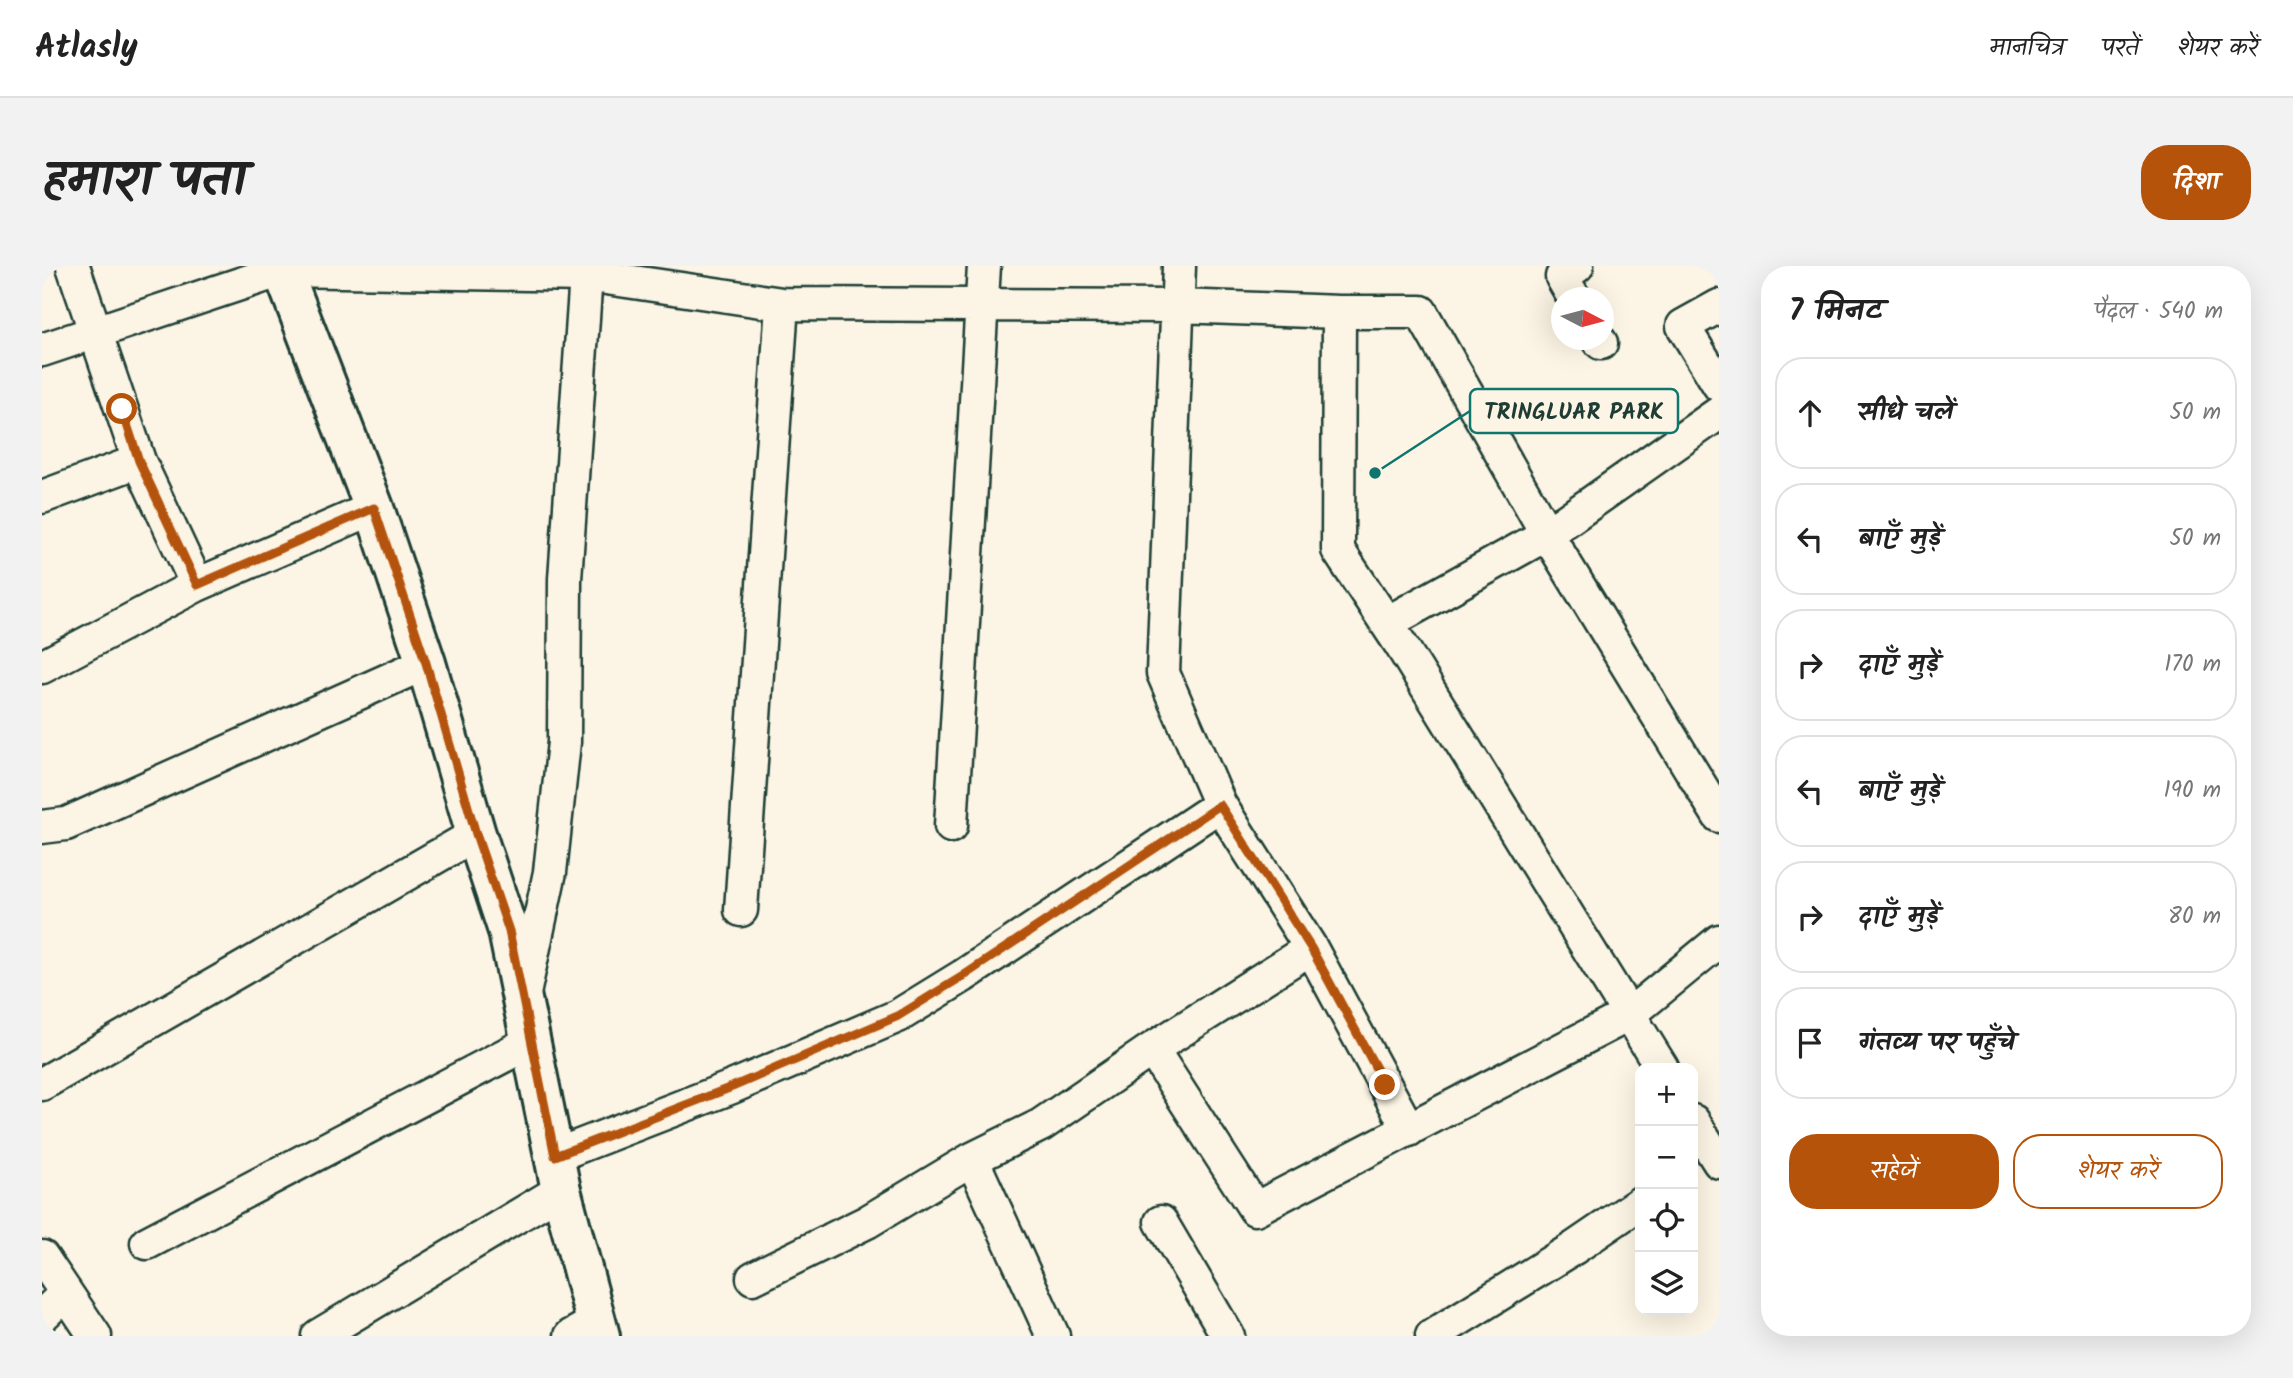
<!DOCTYPE html>
<html lang="hi">
<head>
<meta charset="utf-8">
<style>
  :root { --surface:#fff; --page:#f2f2f2; --text:#222; --muted:#767676; --line:#e0e0e0; --accent:#b45309 }
  body { margin:0; font-family:Kalam,"Playpen Sans Deva",sans-serif; background:var(--page); color:var(--text) }
  .controls { position:absolute; right:21px; bottom:21px; display:grid; overflow:hidden; border-radius:14px; box-shadow:0 7px 28px #0002 }
  .controls button { width:63px; height:63px; display:grid; place-items:center; padding:0; border:0; border-bottom:2px solid var(--line); background:var(--surface); color:var(--text); font:35px sans-serif }
  .compass { position:absolute; left:1509px; top:21px; width:63px; height:63px; border-radius:50%; background:var(--surface); box-shadow:0 7px 28px #0002; rotate:96deg }
  .stop { position:absolute; width:21px; height:21px; margin:-16px; border:5px solid #b45309; border-radius:50%; background:#fff }
  .stop.end { background:#b45309; border-color:#fff; box-shadow:0 2px 7px #0008 }
  .list { margin:0; padding:0; list-style:none }
  h2 { display:flex; justify-content:space-between; align-items:center; height:91px; margin:0; padding:0 28px; font-size:30px }
  h2 small { font-size:23px; font-weight:400; color:var(--muted) }
  .list li { display:grid; grid-template-columns:46px 1fr auto; gap:21px; align-items:center; box-sizing:border-box; height:112px; margin:0 14px 14px; padding:0 14px; border:2px solid var(--line); border-radius:28px }
  .list b { display:block; font-size:26px; white-space:nowrap }
  .list em { font-size:23px; font-style:normal; color:var(--muted) }
  .actions { display:flex; gap:14px; padding:21px 28px }
  .actions a { flex:1; padding:16px 0; border:2px solid var(--accent); border-radius:28px; text-align:center; font-size:24px; color:var(--accent) }
  .actions .main { background:var(--accent); color:#fff }
  .icon { flex:none; width:38px; height:38px; fill:none; stroke:currentColor; stroke-width:2; stroke-linecap:round; stroke-linejoin:round }
  .map { position:relative; flex:none; width:1677px; height:1070px; overflow:hidden; border-radius:28px }
  header { display:flex; align-items:center; gap:42px; box-sizing:border-box; height:98px; padding:0 35px; background:var(--surface); border-bottom:2px solid var(--line) }
  header strong { font-size:33px }
  nav { display:flex; gap:38px; margin-inline-start:auto; font-size:24px }
  .intro { display:flex; align-items:center; justify-content:space-between; box-sizing:border-box; height:168px; padding:0 42px }
  h1 { margin:0; font-size:49px }
  .button { padding:18px 32px; border-radius:28px; background:var(--accent); color:#fff; font-size:24px; font-weight:700 }
  main { display:flex; gap:42px; padding:0 42px }
  aside { flex:1; background:var(--surface); border-radius:28px; box-shadow:0 7px 28px #0002 }
  .map>svg:first-child { display:block }
  .lines { fill:none; stroke-linecap:round; stroke-linejoin:round }
  .street-casing { stroke:#1f3d34; stroke-width:37 }
  .secondary-casing { stroke:#1f3d34; stroke-width:44 }
  .street { stroke:#fcf5e5; stroke-width:32 }
  .secondary { stroke:#fcf5e5; stroke-width:38 }
  .route { stroke:#b45309; stroke-width:9 }
  .leader { fill:none; stroke:#0f766e; stroke-width:2.5 }
  .callout-dot { fill:#0f766e; stroke:#fcf5e5; stroke-width:2.5 }
  .callout { fill:#fcf5e5; stroke:#0f766e; stroke-width:2.5 }
  .callout-label { font-size:23px; text-anchor:middle; font-weight:bold; fill:#1f3d34 }
</style>
</head>
<body>
<header>
<strong>Atlasly</strong>
<nav><a>मानचित्र</a><a>परतें</a><a>शेयर करें</a></nav>
</header>
<div class="intro"><h1>हमारा पता</h1><a class="button">दिशा</a></div>
<main>
<div class="map">
<svg width="1677" height="1070" viewBox="0 0 1677 1070">
  <rect width="100%" height="100%" fill="#fcf5e5"/>
  <filter id="ink" filterUnits="userSpaceOnUse"><feTurbulence type="fractalNoise" baseFrequency=".0143" numOctaves="2"/><feDisplacementMap in="SourceGraphic" scale="14" xChannelSelector="R" yChannelSelector="G"/><feConvolveMatrix kernelMatrix="1 2 1 2 8 2 1 2 1" color-interpolation-filters="sRGB"/></filter>
  <g filter="url(#ink)">
    <g class="lines">
      <defs>
        <path id="street" d="M1137 0 1121 407 1178 539 1269 682 1367 864
          M1532 32 1520 11 1535 0
          M1677 40 1641 60 1677 119
          M1297 46 1296 284 1359 379 1620 802
          M1557 74 1559 77
          M0 84 240 4 544 9 740 38 1136 40 1297 46H1379L1505 268 1677 550
          M97 195 155 319
          M0 231 97 195 31 0
          M1345 357 1505 268 1677 147
          M0 401 155 319 332 242
          M909 560 942 0
          M0 561 24 558 384 397
          M699 644 740 38
          M482 728 508 606 522 476 523 313 544 9
          M1110 783 1213 943 1588 748 1677 675
          M0 818 434 568
          M1651 855 1677 896
          M512 890 690 821 856 750 921 710 1178 539
          M930 893 1011 1070
          M1119 956 1186 1070
          M105 977 488 776
          M0 991 53 1070
          M711 1012 825 956 930 893 999 859 1110 783 1269 682
          M0 1050 24 1027
          M276 1070 519 924
          M529 1070 554 1056
          M1390 1070 1532 982 1598 937"/>
        <path id="secondary" d="M239 0 332 242 384 397 434 568 466 665 519 924 558 1070"/>
      </defs>
      <use href="#street" class="street-casing"/>
      <use href="#secondary" class="secondary-casing"/>
      <use href="#street" class="street"/>
      <use href="#secondary" class="secondary"/>
    </g>
  </g>
  <g class="lines" filter="url(#ink)">
    <path class="route" d="M80 143 97 195 155 319 332 242 384 397 434 568 467 665 513 890 690 821 856 750 921 710 1178 539 1269 682 1343 819"/>
  </g>
  <path class="leader" d="M1333 207L1428 145"/>
  <circle class="callout-dot" cx="1333" cy="207" r="7"/>
  <rect class="callout" x="1428" y="123" width="208" height="44" rx="7"/>
  <g class="callout-label">
    <text x="1532" y="153">TRINGLUAR PARK</text>
  </g>
</svg>
<div class="controls">
<button>+</button>
<button>−</button>
<button><svg class="icon" aria-label="locate" viewBox="0 0 24 24"><circle cx="12" cy="12" r="6"/><path d="M12 2v4M12 18v4M2 12h4M18 12h4"/></svg></button>
<button><svg class="icon" aria-label="layers" viewBox="0 0 24 24"><path d="M12 4l9 5-9 5-9-5zM3 14l9 5 9-5"/></svg></button>
</div>
<svg class="compass" viewBox="-18 -18 36 36"><path d="M0-13l5 13h-10z" fill="#e53935"/><path d="M0 13l5-13h-10z" fill="#767676"/></svg>
<div class="stop" style="left:80px;top:143px"></div>
<div class="stop end" style="left:1343px;top:819px"></div>
</div>
<aside>
<h2>7 मिनट<small>पैदल · 540 m</small></h2>
<ul class="list">
<li><svg class="icon" aria-label="ahead" viewBox="0 0 24 24"><path d="M12 20V5M6 11l6-6 6 6"/></svg><div><b>सीधे चलें</b></div><em>50 m</em></li>
<li><svg class="icon" aria-label="left" viewBox="0 0 24 24"><path d="M17 20v-9H6M10 6l-5 5 5 5"/></svg><div><b>बाएँ मुड़ें</b></div><em>50 m</em></li>
<li><svg class="icon" aria-label="right" viewBox="0 0 24 24"><path d="M7 20v-9h11M14 6l5 5-5 5"/></svg><div><b>दाएँ मुड़ें</b></div><em>170 m</em></li>
<li><svg class="icon" aria-label="left" viewBox="0 0 24 24"><path d="M17 20v-9H6M10 6l-5 5 5 5"/></svg><div><b>बाएँ मुड़ें</b></div><em>190 m</em></li>
<li><svg class="icon" aria-label="right" viewBox="0 0 24 24"><path d="M7 20v-9h11M14 6l5 5-5 5"/></svg><div><b>दाएँ मुड़ें</b></div><em>80 m</em></li>
<li><svg class="icon" aria-label="arrive" viewBox="0 0 24 24"><path d="M6 21V4h12l-3 4 3 4H6"/></svg><div><b>गंतव्य पर पहुँचे</b></div></li>
</ul>
<div class="actions"><a class="main">सहेजें</a><a>शेयर करें</a></div>
</aside>
</main>
</body>
</html>
